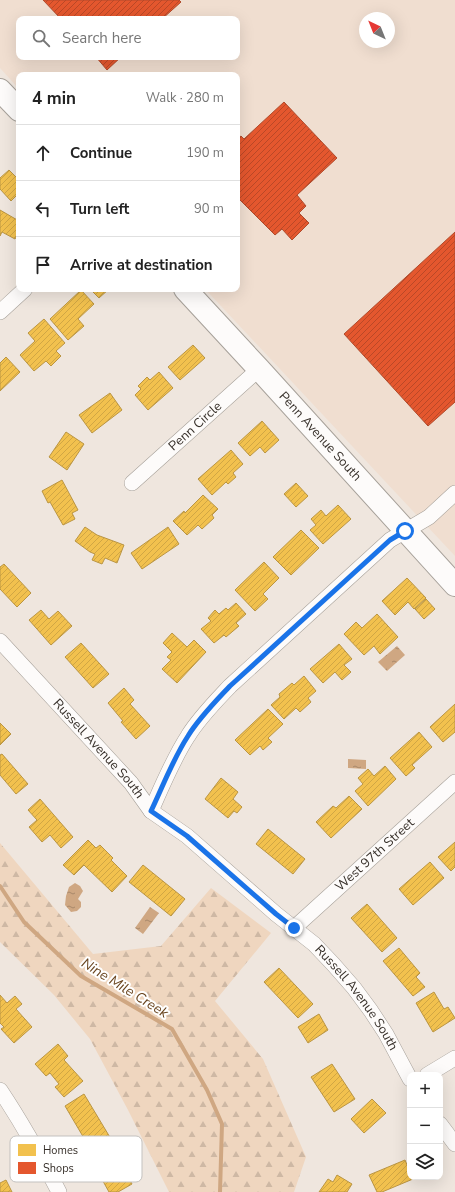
<!DOCTYPE html>
<html lang="en">
<head>
<meta charset="utf-8">
<style>
  :root { --surface:#fff; --page:#f6f6f6; --text:#222; --muted:#767676; --line:#e0e0e0 }
  body { margin:0; font-family:"Nunito Sans",sans-serif; background:var(--page); color:var(--text) }
  .controls { position:absolute; right:12px; bottom:12px; display:grid; overflow:hidden; border-radius:8px; box-shadow:0 4px 16px #0002 }
  .controls button { width:36px; height:36px; display:grid; place-items:center; padding:0; border:0; border-bottom:1px solid var(--line); background:var(--surface); color:var(--text); font:20px sans-serif }
  .compass { position:absolute; left:359px; top:12px; width:36px; height:36px; border-radius:50%; background:var(--surface); box-shadow:0 4px 16px #0002; rotate:317deg }
  .stop { position:absolute; width:12px; height:12px; margin:-9px; border:3px solid #1a73e8; border-radius:50%; background:#fff }
  .stop.end { background:#1a73e8; border-color:#fff; box-shadow:0 1px 4px #0008 }
  .list { margin:0; padding:0; list-style:none }
  h2 { display:flex; justify-content:space-between; align-items:center; height:52px; margin:0; padding:0 16px; font-size:17px }
  h2 small { font-size:13px; font-weight:400; color:var(--muted) }
  .list li { display:grid; grid-template-columns:26px 1fr auto; gap:12px; align-items:center; box-sizing:border-box; height:56px; padding:0 16px; border-top:1px solid var(--line) }
  .list b { display:block; font-size:15px; white-space:nowrap }
  .list em { font-size:13px; font-style:normal; color:var(--muted) }
  .icon { flex:none; width:22px; height:22px; fill:none; stroke:currentColor; stroke-width:2; stroke-linecap:round; stroke-linejoin:round }
  .map { position:relative; flex:none; width:455px; height:1192px; overflow:hidden }
  .search { position:absolute; background:var(--surface); box-shadow:0 4px 16px #0002; left:16px; top:16px; width:224px; height:44px; display:flex; align-items:center; gap:10px; box-sizing:border-box; padding:0 14px; border-radius:8px; color:var(--muted); font-size:15px }
  .panel { position:absolute; background:var(--surface); box-shadow:0 4px 16px #0002; left:16px; top:72px; width:224px; height:220px; border-radius:8px }
  .map>svg:first-child { display:block }
  .built { fill:#f0ded0; fill-rule:evenodd }
  .forest { fill:url(#forest-firs) }
  .water { fill:url(#water-ripples) }
  .homes { fill:url(#homes-hatch); stroke:#ba9543 }
  .shops { fill:url(#shops-hatch); stroke:#b04b2c }
  .lines { fill:none; stroke-linecap:round; stroke-linejoin:round }
  .stream { stroke:#cfa782; stroke-width:4 }
  .street-casing { stroke:#a6a099; stroke-width:16 }
  .secondary-casing { stroke:#a6a099; stroke-width:24 }
  .street { stroke:#fdfbfa; stroke-width:15 }
  .secondary { stroke:#fdfbfa; stroke-width:22 }
  .route { stroke:#1a73e8; stroke-width:5 }
  .labels { text-anchor:middle; dominant-baseline:central; stroke-width:4; stroke-linejoin:round; paint-order:stroke }
  .street-label { font-size:13px; fill:#362f29; stroke:#fff }
  .water-label { font-size:14px; font-style:italic; fill:#69441e; stroke:#fff }
  .key { fill:#fff; stroke:#c3c1bf; stroke-width:1 }
  .key-label { font-size:11px; fill:#362f29 }
</style>
</head>
<body>
<div class="map">
<svg width="455" height="1192" viewBox="0 0 455 1192">
  <defs>
    <pattern id="forest-firs" width="22" height="20" patternUnits="userSpaceOnUse"><rect width="22" height="20" fill="#efd6bf"/><path d="M5 1l3.5 6h-7zM16 11l3.5 6h-7z" fill="#ceb8a4"/></pattern>
    <pattern id="water-ripples" width="26" height="14" patternUnits="userSpaceOnUse"><rect width="26" height="14" fill="#cfa782"/><path d="M2 4q2-2 4 0t4 0M15 11q2-2 4 0t4 0" fill="none" stroke="#a9886a"/></pattern>
    <pattern id="homes-hatch" width="6" height="6" patternUnits="userSpaceOnUse"><rect width="6" height="6" fill="#f2c14e"/><path d="M-1 1l2-2M0 6l6-6M5 7l2-2" fill="none" stroke="#d0a644"/></pattern>
    <pattern id="shops-hatch" width="6" height="6" patternUnits="userSpaceOnUse"><rect width="6" height="6" fill="#e4572e"/><path d="M-1 1l2-2M0 6l6-6M5 7l2-2" fill="none" stroke="#ba4827"/></pattern>
  </defs>
  <rect width="100%" height="100%" fill="#efe6de"/>
  <path class="built" d="M0 0H455V556L205 289H237V75H19V89L0 68ZM365 18H389V42H365ZM19 19H237V57H19Z"/>
  <path class="forest" d="M0 843 93 954 161 946 211 888 271 933 215 1001 263 1059 306 1157 294 1192H169L128 1110 90 1039 54 995 0 942Z"/>
  <path class="water" d="M397 646 405 655 387 671 378 662Z
    M348 759 366 760V769L348 768Z
    M75 883 80 886 83 891 78 899 81 902V907L77 911 71 912 65 905 66 896 69 887Z
    M150 907 159 913 143 934 135 928Z"/>
  <path class="homes" d="M9 170 19 180V193L11 201 0 189V178Z
    M0 210 19 221V232L15 239 2 232 0 236Z
    M90 289H109L99 298Z
    M81 290 94 304 78 319 84 326 68 340 50 319Z
    M44 319 65 343 56 351 61 356 51 366 46 361 34 371 20 355 35 341 28 333Z
    M193 345 205 358 180 380 168 367Z
    M6 357 20 372 0 391V363Z
    M159 372 173 388 148 410 135 395 141 389 138 386 147 377 150 380Z
    M110 393 122 410 92 433 79 415Z
    M262 421 279 440 265 453 260 447 250 456 238 443Z
    M66 432 84 444 67 470 49 457Z
    M231 450 243 464 233 473 236 477 228 484 226 482 212 495 198 479Z
    M62 480 78 510 72 513 75 519 63 525 50 502 48 503 42 491Z
    M296 483 308 496 296 507 284 494Z
    M203 495 218 509 212 515 214 518 202 529 198 525 187 535 173 521 184 511 185 513Z
    M338 505 351 519 323 544 310 530 316 525 311 519 321 510 326 516Z
    M85 527 97 535 124 545 117 563 105 558 102 564 92 560 95 554 90 552 75 541Z
    M168 527 179 544 142 569 131 553Z
    M301 530 319 548 291 575 273 557Z
    M264 562 279 578 263 594 268 599 255 611 235 590Z
    M4 564 31 593 17 607 0 589V567Z
    M407 578 426 598 414 609 408 602 395 615 382 601Z
    M426 599 435 609 424 619 415 609Z
    M236 603 246 614 236 623 239 626 226 637 224 635 214 643 201 629 211 621 208 618 215 610 219 614 226 608 228 610Z
    M41 610 49 619 58 611 72 626 51 645 29 620Z
    M377 614 398 637 380 654 374 646 364 655 344 634 356 622 362 628Z
    M172 633 187 647 194 640 206 652 177 683 162 669 171 660 167 657 172 652 163 643Z
    M81 643 109 674 93 688 65 657Z
    M339 644 352 659 344 665 351 672 342 680 335 672 323 683 310 669Z
    M304 676 316 691 308 698 311 702 300 712 296 708 284 719 271 705 280 697 279 694 292 683 294 685Z
    M124 688 134 700 130 704 150 726 136 739 121 722 123 721 108 703Z
    M455 704V732L443 742 430 727Z
    M268 709 283 724 268 738 272 742 263 750 260 746 250 755 235 740Z
    M0 723 11 734 0 745Z
    M419 732 432 747 412 765 415 768 406 776 390 758Z
    M2 754 28 784 16 794 0 775V755Z
    M385 766 396 779 368 806 355 791 363 784 358 778 368 769 374 776Z
    M221 778 238 792 233 799 242 807 237 813 234 811 228 818 205 799Z
    M349 796 362 809 331 838 316 822 333 806 336 808Z
    M40 799 73 837 61 848 50 835 42 842 29 827 37 820 28 810Z
    M268 829 305 859 293 874 256 844Z
    M88 840 96 848 100 845 113 858 111 860 127 876 112 892 84 865 74 875 63 865Z
    M455 842V867L451 871 438 857Z
    M430 862 444 878 413 905 399 889Z
    M143 865 185 899 171 916 129 882Z
    M367 904 397 938 382 952 351 918Z
    M399 948 420 973 416 977 425 987 413 996 383 961Z
    M279 968 313 1004 298 1018 264 982Z
    M434 992 444 1009 448 1007 455 1018 433 1032 416 1003Z
    M0 995 7 1003 15 996 22 1004 16 1009 32 1027 14 1043 1 1029 4 1027 0 1023Z
    M319 1014 328 1030 308 1043 298 1027Z
    M58 1044 68 1056 64 1060 83 1081 64 1097 55 1087 59 1084 50 1073 46 1076 35 1064Z
    M332 1064 355 1099 334 1112 311 1077Z
    M84 1094 111 1139 98 1147 94 1141 88 1145 65 1106Z
    M372 1099 386 1113 364 1133 351 1119Z
    M121 1150 126 1159 120 1162 132 1184 118 1192H109L94 1165Z
    M405 1160 410 1172V1177H412L413 1179 382 1192H377L369 1175Z
    M337 1175 352 1184 347 1192H319L328 1179 333 1182Z
    M6 1180 12 1192H0V1183Z"/>
  <path class="shops" d="M43 0H179L181 2 162 19H61Z
    M96 57H121L107 70Z
    M284 102 337 158 297 195 306 206 299 213 309 223 292 240 282 229 275 235 237 197V139L241 136 244 139Z
    M455 232V402L428 426 344 334Z"/>
  <g class="lines">
    <path class="stream" d="M0 886 24 922 81 976 172 1029 207 1090 222 1124 220 1192"/>
    <defs>
      <g id="street">
        <path d="M0 312 25 289"/>
        <path id="s1" d="M132 483 259 369"/>
        <path id="s2" d="M0 641 131 783 151 811 187 836 276 914 314 944 333 964 354 988 371 1011 386 1034 410 1079"/>
        <path d="M151 811C162 786 173 759 188 736 199 718 215 702 230 686L390 540 429 517 455 493"/>
        <path id="s3" d="M294 928 455 782"/>
        <path d="M427 1075 455 1058"/>
        <path d="M0 1090C22 1123 41 1157 59 1192"/>
        <path d="M440 1124 455 1144"/>
      </g>
      <g id="secondary">
        <path d="M0 90 19 110"/>
        <path id="s4" d="M185 289 259 369 455 585"/>
      </g>
    </defs>
    <use href="#street" class="street-casing"/>
    <use href="#secondary" class="secondary-casing"/>
    <use href="#street" class="street"/>
    <use href="#secondary" class="secondary"/>
  </g>
  <g class="lines">
    <path class="route" d="M294 928 276 914 187 836 151 811C163 786 173 759 188 736 199 718 215 702 230 686L390 540 405 531"/>
  </g>
  <g class="labels">
    <g class="street-label">
      <text stroke="none"><textPath href="#s1" startOffset="85">Penn Circle</textPath></text>
      <text stroke="none"><textPath href="#s4" startOffset="200">Penn Avenue South</textPath></text>
      <text stroke="none"><textPath href="#s2" startOffset="146">Russell Avenue South</textPath></text>
      <text stroke="none"><textPath href="#s3" startOffset="109">West 97th Street</textPath></text>
      <text stroke="none"><textPath href="#s2" startOffset="507">Russell Avenue South</textPath></text>
    </g>
    <g class="water-label">
      <text transform="translate(125 988) rotate(32)">Nine Mile Creek</text>
    </g>
  </g>
  <rect x="10" y="1136" width="132" height="46" rx="6" class="key"/>
  <rect x="18" y="1144" width="18" height="12" fill="#f2c14e"/>
  <rect x="18" y="1162" width="18" height="12" fill="#e4572e"/>
  <g class="key-label">
    <text x="43" y="1154">Homes</text>
    <text x="43" y="1172">Shops</text>
  </g>
</svg>
<div class="controls">
<button>+</button>
<button>−</button>
<button><svg class="icon" aria-label="layers" viewBox="0 0 24 24"><path d="M12 4l9 5-9 5-9-5zM3 14l9 5 9-5"/></svg></button>
</div>
<svg class="compass" viewBox="-18 -18 36 36"><path d="M0-13l5 13h-10z" fill="#e53935"/><path d="M0 13l5-13h-10z" fill="#767676"/></svg>
<div class="stop" style="left:405px;top:531px"></div>
<div class="stop end" style="left:294px;top:928px"></div>
<div class="search"><svg class="icon" aria-label="search" viewBox="0 0 24 24"><circle cx="10" cy="10" r="6"/><path d="M15 15l6 6"/></svg>Search here</div>
<section class="panel">
<h2>4 min<small>Walk · 280 m</small></h2>
<ul class="list">
<li><svg class="icon" aria-label="ahead" viewBox="0 0 24 24"><path d="M12 20V5M6 11l6-6 6 6"/></svg><div><b>Continue</b></div><em>190 m</em></li>
<li><svg class="icon" aria-label="left" viewBox="0 0 24 24"><path d="M17 20v-9H6M10 6l-5 5 5 5"/></svg><div><b>Turn left</b></div><em>90 m</em></li>
<li><svg class="icon" aria-label="arrive" viewBox="0 0 24 24"><path d="M6 21V4h12l-3 4 3 4H6"/></svg><div><b>Arrive at destination</b></div></li>
</ul>
</section>
</div>
</body>
</html>
